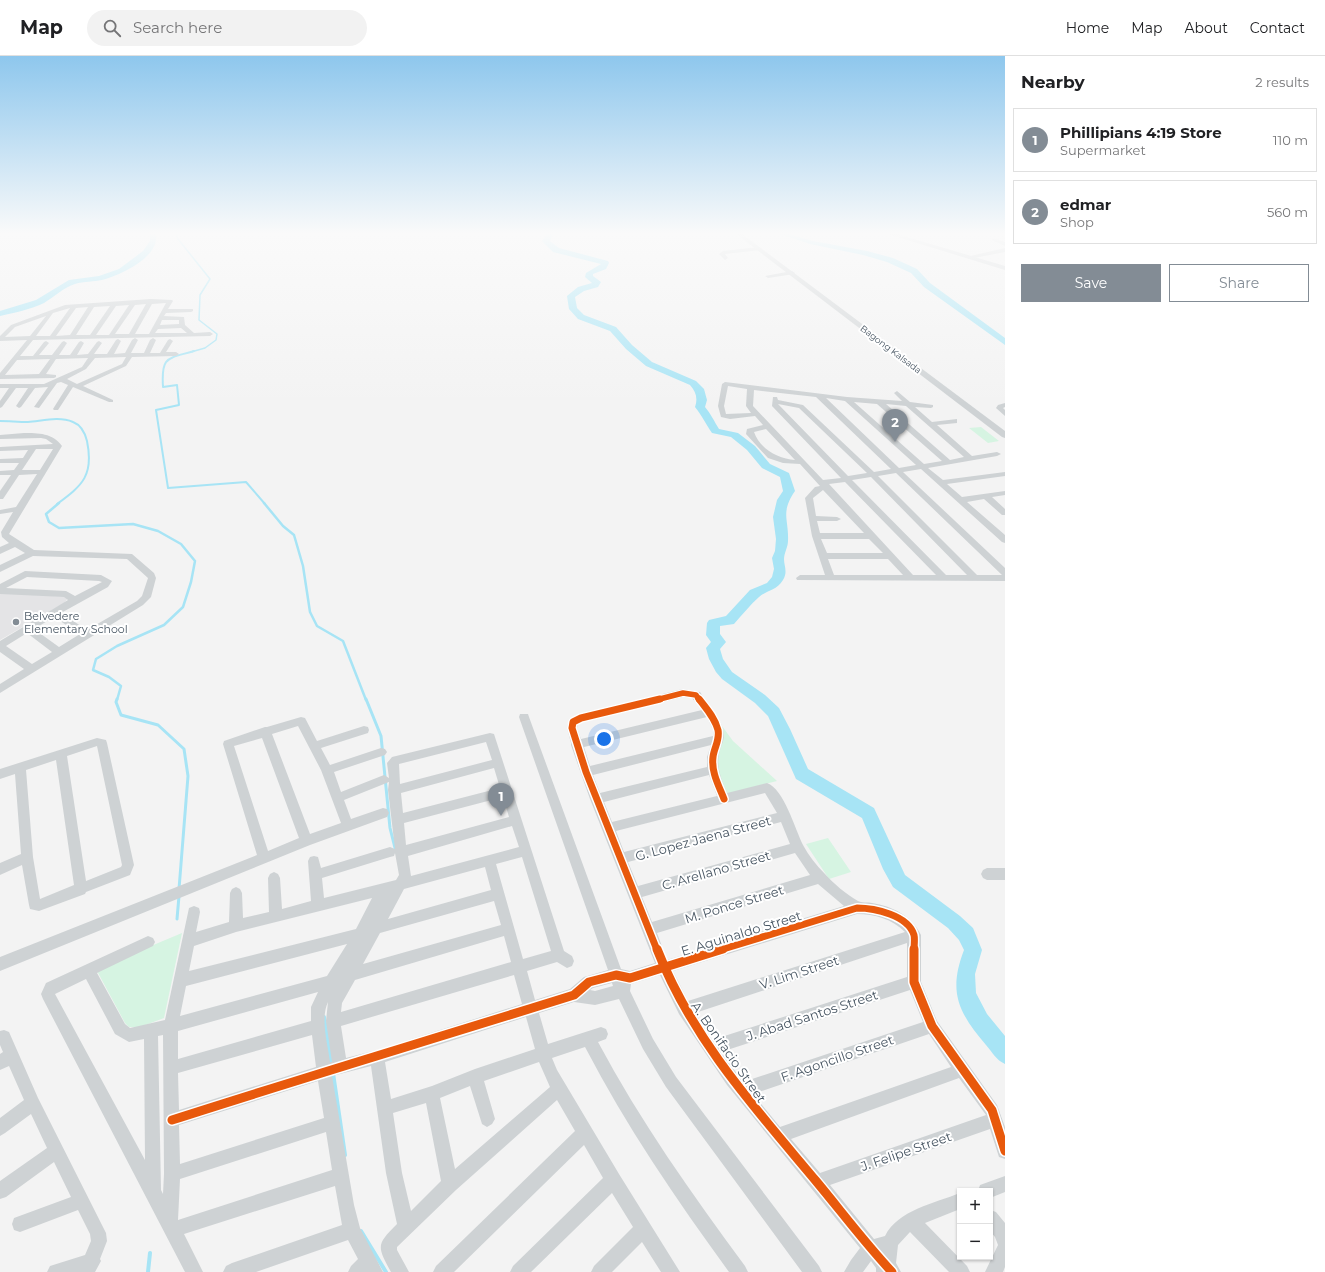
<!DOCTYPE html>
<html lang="en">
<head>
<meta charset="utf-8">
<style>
  :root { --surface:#fff; --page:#f2f2f2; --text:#202124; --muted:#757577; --line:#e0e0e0; --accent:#838c95 }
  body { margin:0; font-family:Montserrat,sans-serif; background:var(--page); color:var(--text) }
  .controls { position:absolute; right:12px; bottom:12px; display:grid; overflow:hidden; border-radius:0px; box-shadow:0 1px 3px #0004 }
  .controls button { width:36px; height:36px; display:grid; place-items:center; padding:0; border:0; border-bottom:1px solid var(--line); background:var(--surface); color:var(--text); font:20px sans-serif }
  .you { position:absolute; left:604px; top:683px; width:14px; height:14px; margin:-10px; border:3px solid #fff; border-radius:50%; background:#1a73e8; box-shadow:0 0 0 6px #1a73e833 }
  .badge { display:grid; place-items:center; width:26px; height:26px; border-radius:50%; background:var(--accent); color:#fff; font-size:13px; font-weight:700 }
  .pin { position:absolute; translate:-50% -33px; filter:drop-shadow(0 1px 2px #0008) }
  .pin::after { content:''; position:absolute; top:21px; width:14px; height:12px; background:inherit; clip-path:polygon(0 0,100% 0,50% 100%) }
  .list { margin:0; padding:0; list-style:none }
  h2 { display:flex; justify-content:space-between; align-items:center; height:52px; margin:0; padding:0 16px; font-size:17px }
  h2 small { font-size:13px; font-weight:400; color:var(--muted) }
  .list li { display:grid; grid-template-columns:26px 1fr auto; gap:12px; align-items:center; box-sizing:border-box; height:64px; margin:0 8px 8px; padding:0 8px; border:1px solid var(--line); border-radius:0px }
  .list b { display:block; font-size:15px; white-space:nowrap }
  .list p { margin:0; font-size:13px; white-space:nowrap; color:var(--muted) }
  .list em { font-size:13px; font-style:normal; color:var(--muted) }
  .actions { display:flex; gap:8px; padding:12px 16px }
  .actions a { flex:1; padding:9px 0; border:1px solid var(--accent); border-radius:0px; text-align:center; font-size:14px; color:var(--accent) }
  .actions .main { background:var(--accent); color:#fff }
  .icon { flex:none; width:22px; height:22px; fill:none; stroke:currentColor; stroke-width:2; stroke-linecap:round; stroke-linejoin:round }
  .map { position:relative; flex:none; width:1005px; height:1216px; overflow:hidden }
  header { display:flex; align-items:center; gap:24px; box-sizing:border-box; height:56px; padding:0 20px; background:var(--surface); border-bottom:1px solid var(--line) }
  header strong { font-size:19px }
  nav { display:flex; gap:22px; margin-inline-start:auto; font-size:14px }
  .search { width:280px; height:36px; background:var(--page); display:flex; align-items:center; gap:10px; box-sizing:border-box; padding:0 14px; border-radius:22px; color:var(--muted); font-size:15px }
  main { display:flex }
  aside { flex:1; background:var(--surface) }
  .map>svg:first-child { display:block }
  .education { fill:#e4e4e6 }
  .green { fill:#d6f4e2 }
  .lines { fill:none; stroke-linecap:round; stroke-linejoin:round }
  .stream-far4 { stroke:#a7e4f5; stroke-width:1.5 }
  .stream-far3 { stroke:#a7e4f5; stroke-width:2 }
  .stream-far2 { stroke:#a7e4f5; stroke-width:2.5 }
  .stream-far1 { stroke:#a7e4f5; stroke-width:3 }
  .stream { stroke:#a7e4f5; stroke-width:4 }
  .river { fill:#a7e4f5; fill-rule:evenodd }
  .minor { fill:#ced2d4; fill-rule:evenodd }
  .tertiary { fill:#ced2d4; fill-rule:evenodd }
  .secondary { fill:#cfd3d6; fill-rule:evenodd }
  .cycleway-far2-casing { stroke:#fff; stroke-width:8 }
  .cycleway-far1-casing { stroke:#fff; stroke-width:10 }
  .cycleway-casing { stroke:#fff; stroke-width:12 }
  .cycleway-far2 { stroke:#e8590c; stroke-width:5.5 }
  .cycleway-far1 { stroke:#e8590c; stroke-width:7 }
  .cycleway { stroke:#e8590c; stroke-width:9 }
  .poi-dot { fill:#838c95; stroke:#fff; stroke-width:1.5 }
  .labels { text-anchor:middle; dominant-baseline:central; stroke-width:4; stroke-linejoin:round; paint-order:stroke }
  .far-street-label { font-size:9px; fill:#475562; stroke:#fff }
  .poi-label { font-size:11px; fill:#475562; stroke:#fff; text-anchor:start }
  .near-street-label { font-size:13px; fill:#475562; stroke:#fff }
</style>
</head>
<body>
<header>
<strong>Map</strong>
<div class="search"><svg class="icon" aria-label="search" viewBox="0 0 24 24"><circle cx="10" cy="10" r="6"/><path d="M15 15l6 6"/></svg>Search here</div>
<nav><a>Home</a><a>Map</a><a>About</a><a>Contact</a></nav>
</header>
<main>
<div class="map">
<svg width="1005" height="1216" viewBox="0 0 1005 1216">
  <rect width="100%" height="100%" fill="#f3f3f3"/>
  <path class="education" d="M0 537 69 541 64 547 0 584Z"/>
  <path class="green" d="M981 371 999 385 988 387 969 372Z
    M722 670 733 685 777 725 726 738C722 729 716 715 717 704 718 690 725 687 722 670Z
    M828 782 851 816 829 823 806 788Z
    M182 877 164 962 140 971H129L125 967 96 913Z"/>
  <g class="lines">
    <path class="stream-far4" d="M176 178 178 183 210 223 200 239 199 264 217 278 216 284 205 292 191 296"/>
    <path class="stream-far3" d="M194 295C167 303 161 300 163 331L177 329 179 349 156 354 168 432 246 426 265 448
      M0 365C9 365 18 366 28 366 42 365 59 360 73 366 81 369 85 377 87 385 94 419 83 429 57 448"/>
    <path class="stream-far2" d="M59 447 46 458 49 466 59 472 133 468 158 475 181 488 195 505 191 526 183 551 164 569 117 590 96 603 93 614 109 621 121 630 117 644
      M264 447 283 470 294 479 303 510 310 556 317 570 343 585 366 644"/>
    <path class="stream-far1" d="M117 643 116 646 121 659 158 669 184 693 188 720 179 833
      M366 643 381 680 390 772 396 796
      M177 863 179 840"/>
    <path class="stream" d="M324 961 331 1008
      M333 1017 345 1099
      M361 1175 386 1216
      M148 1216 150 1197"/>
    <path class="river" d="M150 178H156C160 201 121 219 102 224 94 226 84 225 75 228 64 231 54 241 44 247 31 253 14 257 0 260V255L36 244 69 224 99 220 119 213 143 195 150 185Z
      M547 178H553L550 185 559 192 608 205 609 207 606 213 593 218V220L601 226 598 231 584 235 575 241 577 252 584 259 616 271 632 289 652 306 696 325 704 333 707 344 705 351C711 358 714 365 719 373L738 377 755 390 770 408 789 417 795 435C780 457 789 463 788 485 788 491 784 497 784 503 784 510 788 516 783 524 776 535 767 534 759 541 750 549 742 559 734 568L720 570V578L726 586 720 593 723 603 732 616 765 639 779 652 790 673 808 713 874 752 905 819 960 860 973 872 982 894 975 918 976 937 987 958 1005 980V1008C996 1004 993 997 986 989 958 956 948 936 964 894L959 884 948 872 893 831 883 813 862 762 796 723 768 660 755 647 722 623 716 616 709 603 706 592 711 586 706 579 707 567 709 564 726 560 750 534 767 527 772 521 774 513 772 502 775 495 776 483 773 461 777 444 783 435 780 421 762 412 747 394 731 381 712 377C706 368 702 360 695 351 698 342 696 336 690 329L646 310 626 293 610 275 578 263 569 253 567 240 578 231 592 227 585 221 586 217 601 208 553 196 542 185Z
      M780 178H789L813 185 867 195 893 202 917 213 930 227 1005 282V289L924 231 911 217 887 206 863 199 810 188Z"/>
    <path class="minor" d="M994 182 1005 186V190L992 184Z
      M759 191 762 193 761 194 725 198 728 202 725 204 719 198 723 195Z
      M1005 192V196L969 203 966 201Z
      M792 215 795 217 794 218 768 222 765 220Z
      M151 243 172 244 173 245 168 253H193V255L191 256 166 257 164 260 184 261 185 269 194 277 210 276 213 278 210 280 33 284 20 300H33L44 286 46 285 49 287 39 299H52L62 286 64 285 67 287 59 299H70L79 286 81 285 84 287 77 299 88 298 97 286 99 285 102 287 94 298H107L116 284 118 283 121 285 114 298 125 297 132 284 135 282 138 284 131 297H144L150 284 153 282 156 284 150 297H160L168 284 170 283 173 285 166 296H176L179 298 176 300 132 301 126 310 83 330 113 344V346H109L73 331 58 354H54L53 353 68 329 61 326 57 327 39 352 34 351 48 331 35 332 21 351 19 352 16 350 28 332H16L2 351 0 352V345L9 332H0V328H44L82 311 88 302 56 303 46 318 56 319V321L54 322 0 323V317L27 284 0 285V280L11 269 65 249ZM166 247 149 278H135L152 248ZM146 248 129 278H115L135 249ZM129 249 109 279H96L116 250ZM110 250 90 279H76L94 251ZM88 251 70 279 56 280 76 252ZM70 252 50 280H36L53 257ZM46 260 30 280 5 281 15 271ZM162 264H179V268L160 269ZM181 272 187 277H155L158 273ZM126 301 122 308 77 328 67 323 86 313 95 302ZM50 303 39 318 5 319 17 304Z
      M725 326 847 341 902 345 894 337 897 335 910 346 933 349V351L931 352 915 351 932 366 957 363V367L937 369 972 400 997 396 1001 398 997 400 928 412 943 424 1005 416V420L947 428 962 441 1005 435V439L992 441 1005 453V459H1002L984 443 967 446 1005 479V487L1002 486 921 413 903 416 1005 512V525L797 524 796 522 800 519H825L812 480 805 442 815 431 820 430 800 408 783 407 768 402 746 378 747 373 763 369 755 360 730 363 721 361 718 350 722 328ZM728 330 747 333 746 350 751 357 726 358 724 350ZM754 334 816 341 891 413 874 416 803 349 778 344 777 341H773L772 350 841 422 823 424 753 350ZM826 342 845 345 916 409 899 412ZM854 346 877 348 942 405 924 408ZM778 348 799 352 867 417 848 420ZM886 348 906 350 964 401 950 404ZM766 373 795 404C778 403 760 393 754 376ZM896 417 1002 519H977L878 420ZM871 421 967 519H946L852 424ZM845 426 936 519H913L829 428ZM823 434 864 477H820L817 465H837L841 463 837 461 816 460 813 442ZM821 483H869L883 497H827ZM828 503H888L903 519H834Z
      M1005 347V351L1003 352 1005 354V360L996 352 998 349Z
      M24 377C38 377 53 377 62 390L9 478 34 494 132 498 154 517 156 522 151 541 143 549 0 637V628L24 613 0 596V585L68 544 64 541 0 538V528L25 515 101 519 112 525 108 531 61 557 87 574 137 545 142 540 148 522 127 503 33 500 0 516V509L25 497 15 491 0 498V491L9 487 2 481 1 476 13 456 0 458V454L16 451 37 418 19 419 3 443H0V435L11 419H0V415L14 414 19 407H0V403L23 402 28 394 0 395V391L53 388 46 383 41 382 0 383V379ZM36 393H53L40 414H22ZM27 521 99 525 102 526 75 540 66 535 6 532ZM54 561 80 578 59 591 34 573ZM27 577 52 596 32 608 6 590Z
      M683 633 700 636C708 648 720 660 723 674 726 683 721 688 719 698 716 711 722 725 727 737L767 727C784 733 795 773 803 789 809 800 816 809 825 818 834 828 846 838 858 845 861 847 868 846 872 847 892 850 912 860 921 879V926L937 965 997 1049 1005 1071V1103L999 1101 990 1073 830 1129 874 1183 885 1180C898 1154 935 1147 960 1137V1153L925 1167 967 1210 970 1216H949L910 1176 898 1189 896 1207 901 1216H876V1212L871 1205 863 1216H844L851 1204 860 1192 727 1029 679 958 660 919 631 928 630 935 653 983 676 1021 819 1210 822 1216H802L666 1031 643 993 619 943 595 949 574 946 539 957 548 988 601 971 606 973 608 978 606 983 598 986C640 1065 692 1138 745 1210L748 1216H729C676 1143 626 1070 585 991L552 1002 557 1014 619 1118 680 1216H661L642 1186 612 1216H591L594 1210 633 1171 612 1137 531 1216H510L513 1210 603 1122 584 1089 454 1216H433L436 1210 575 1075 557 1044 456 1134 397 1191V1194L409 1216H391C377 1190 376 1189 397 1168L386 1117 371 1010 332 1020 354 1149 360 1172 383 1216H348L351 1210 358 1203 348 1184 256 1216H223L226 1210 232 1207 342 1169 335 1130 184 1178 203 1216H185L43 943 41 938 46 927 148 880 153 882 155 886 153 890 97 917 125 968 130 972 165 964 189 852 194 850 199 852 200 856 196 876 229 866 230 837 232 833 236 831 240 833 242 837 243 862 269 856 268 822 270 818 274 816 278 818 280 822 282 853 311 845 308 805 310 801 314 800 318 801 321 812 390 791 395 793 388 734 389 726 344 744 351 763 383 752 387 753 389 757 387 761 310 789 0 915V901L257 799 223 688 224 685 265 671H267L301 661 305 662 317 685 364 670 368 671 369 674 368 677 321 692 330 709 381 692 385 693 387 696 385 699 334 716 341 736 384 719 389 722 387 707 392 701 490 677 494 678 564 895 572 900 574 905 572 910 567 912 557 906 527 915 535 944 570 933 584 921 608 914 519 661 520 658H528L529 661 621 913 630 915 655 907 590 743 571 689V687L567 672 569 663 577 659ZM683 641 692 642 702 654 581 683 577 672 578 668 584 665ZM707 661 713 674V680L590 710 584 691ZM298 670 321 714 341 767 310 778 272 678ZM262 682 299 782 268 795 234 690ZM486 686 492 704 400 728 399 708ZM711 689 707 701V711L600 737 593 719ZM494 712 500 732 403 757 401 737ZM709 719 717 740 612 766 604 746ZM765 737 777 757 624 796 616 775ZM503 741 509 761 406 789 404 767ZM781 766 790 788 638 830 628 806ZM512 770 519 791 411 820 408 800ZM395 797 399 819 396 824 324 842 322 822 390 801 394 800ZM795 797 810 819 652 866 642 841ZM522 801 551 895 523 903 496 808ZM485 811 491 834 388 863 404 833ZM818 828 844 850 667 904 657 877ZM372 842 356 873 189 915 194 890 236 876ZM494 845 501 869 363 908 380 877ZM857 858C875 858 892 863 905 876L688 945 673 915ZM504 880 511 906 341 956 342 947 355 924ZM907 887V921L712 984 695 957ZM347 888 327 920 180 960 186 930ZM514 919 522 948 377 994 346 1002 341 970ZM86 923 115 978 129 986 144 983 145 1104 55 938ZM612 927 613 930 595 935 590 934 593 932ZM910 934 923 966 743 1026 721 996ZM318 936 311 951V965L178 1003V975ZM328 946 326 965 332 1006H330C328 989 320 963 328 946ZM526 961 535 993 475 1013 432 1030 391 1043 385 1006ZM929 978 951 1011 780 1071 753 1038ZM163 979 164 1118 163 1138 161 1134 158 980ZM312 979 316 1011 179 1054 178 1017ZM539 1006 550 1031 455 1113 440 1042 470 1030 482 1068 487 1071 492 1068 495 1063 484 1025ZM959 1022 986 1059 820 1117 791 1083ZM318 1025 324 1062 180 1108 179 1069ZM426 1047 441 1125 411 1155 402 1117 393 1057ZM326 1076 332 1114 178 1164 180 1123Z
      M97 682 106 684 107 687 134 809 130 819 86 836 85 838 39 855 30 853 29 849 22 809 0 819V807L21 798 15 718 0 723V713ZM97 690 122 809 121 811 86 825 67 700ZM56 704 74 829 40 843 33 801 26 714Z
      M987 812H1005V824H987L983 822 981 818 983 814Z
      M4 974 9 976 38 1042 106 1177 107 1185 100 1203 101 1205 95 1216H47L50 1210 85 1199 91 1185 90 1178 78 1154 20 1176 14 1174 12 1168 14 1162 71 1141 54 1106 6 1141 0 1143V1125L47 1092 31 1058 5 1077 0 1080V1062L24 1044 9 1010 0 1014V998L3 996 0 989V975Z
      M1005 1120V1136L990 1142V1135H978L980 1129Z
      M990 1154 996 1156 1005 1167V1211L1003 1216H985L998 1189 995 1181 990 1175Z"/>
    <path class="tertiary" d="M736 178H742L1005 375V382L1002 381Z"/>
    <path class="secondary" d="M888 178H897L1005 210V214Z"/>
    <defs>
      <path id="cycleway-far2" d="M656 644 683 637 696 639 699 644"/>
      <path id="cycleway-far1" d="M699 643C706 652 715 662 718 674 720 684 714 692 713 701 711 716 719 730 724 743
        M657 894 586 716 572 672 573 666 581 662 660 643
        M720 894 857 852C874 852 908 859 914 879 915 883 914 890 914 894"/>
      <path id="cycleway" d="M657 893C692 983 755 1052 816 1125 841 1155 865 1187 892 1216
        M914 893V926L932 970 992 1054 1005 1095
        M172 1064C306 1021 440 981 574 939L589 926 616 919 630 922 723 893"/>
    </defs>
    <use href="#cycleway-far2" class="cycleway-far2-casing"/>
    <use href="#cycleway-far1" class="cycleway-far1-casing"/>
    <use href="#cycleway" class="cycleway-casing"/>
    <use href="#cycleway-far2" class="cycleway-far2"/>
    <use href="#cycleway-far1" class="cycleway-far1"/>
    <use href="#cycleway" class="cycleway"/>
  </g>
  <linearGradient id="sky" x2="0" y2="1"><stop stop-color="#8ec7ed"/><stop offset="0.51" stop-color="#fafafa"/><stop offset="1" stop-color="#fafafa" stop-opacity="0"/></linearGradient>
  <rect width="1005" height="348" fill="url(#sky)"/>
  <circle class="poi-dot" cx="16" cy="566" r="4"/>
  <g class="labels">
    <g class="far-street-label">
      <text transform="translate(891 293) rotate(37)">Bagong Kalsada</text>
    </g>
    <g class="poi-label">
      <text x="24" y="560">Belvedere<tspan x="24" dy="13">Elementary School</tspan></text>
    </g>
    <g class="near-street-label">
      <text transform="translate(703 782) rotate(-15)">G. Lopez Jaena Street</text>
      <text transform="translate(716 814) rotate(-16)">C. Arellano Street</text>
      <text transform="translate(734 848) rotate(-17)">M. Ponce Street</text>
      <text transform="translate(741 877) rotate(-17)">E. Aguinaldo Street</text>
      <text transform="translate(799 916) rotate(-18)">V. Lim Street</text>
      <text transform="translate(812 959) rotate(-18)">J. Abad Santos Street</text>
      <text transform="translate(729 996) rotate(55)">A. Bonifacio Street</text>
      <text transform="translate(837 1002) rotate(-19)">F. Agoncillo Street</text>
      <text transform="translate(906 1095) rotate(-19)">J. Felipe Street</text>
    </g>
  </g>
</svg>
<div class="controls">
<button>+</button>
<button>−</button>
</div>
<div class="you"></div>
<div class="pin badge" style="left:501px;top:760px">1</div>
<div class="pin badge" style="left:895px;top:386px">2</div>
</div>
<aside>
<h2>Nearby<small>2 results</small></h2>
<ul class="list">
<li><span class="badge">1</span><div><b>Phillipians 4:19 Store</b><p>Supermarket</p></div><em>110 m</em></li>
<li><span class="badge">2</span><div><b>edmar</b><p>Shop</p></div><em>560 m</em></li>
</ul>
<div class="actions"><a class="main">Save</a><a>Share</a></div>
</aside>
</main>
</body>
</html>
